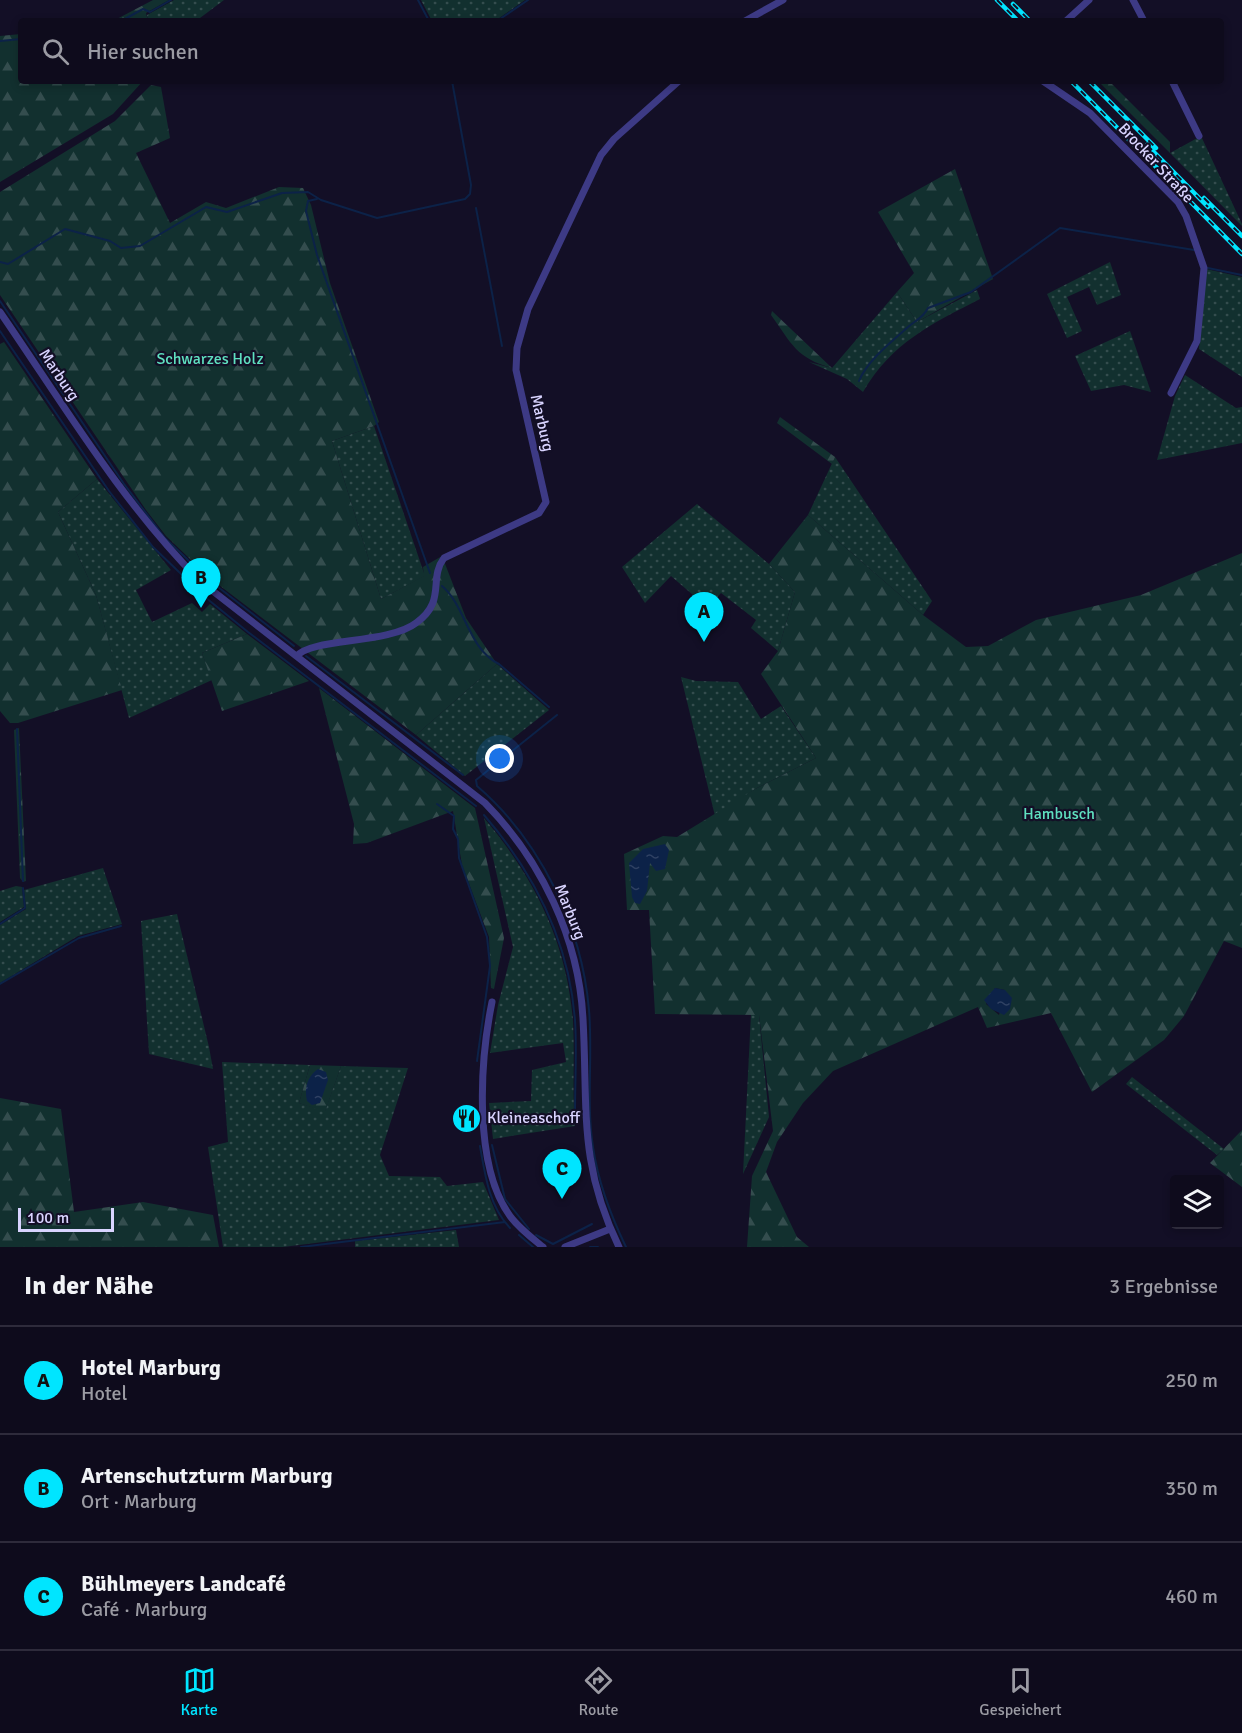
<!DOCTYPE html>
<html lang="de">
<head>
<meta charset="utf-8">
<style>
  :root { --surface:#0e0b1c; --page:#1c1929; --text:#f1f3f6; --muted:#9b9ba3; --line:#2e2b3b; --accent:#00e5ff }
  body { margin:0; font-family:Signika,sans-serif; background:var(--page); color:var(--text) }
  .controls { position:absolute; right:18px; bottom:18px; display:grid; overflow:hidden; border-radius:6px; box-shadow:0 3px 9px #0003 }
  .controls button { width:54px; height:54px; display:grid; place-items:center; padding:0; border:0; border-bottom:2px solid var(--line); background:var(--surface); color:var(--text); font:30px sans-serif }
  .scale { position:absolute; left:18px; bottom:15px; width:96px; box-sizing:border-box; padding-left:6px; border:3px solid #d9d4ff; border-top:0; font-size:16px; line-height:21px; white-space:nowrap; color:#d9d4ff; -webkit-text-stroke:4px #130f26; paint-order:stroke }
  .you { position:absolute; left:500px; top:759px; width:21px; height:21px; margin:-15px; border:4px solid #fff; border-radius:50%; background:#1a73e8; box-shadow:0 0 0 9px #1a73e833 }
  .badge { display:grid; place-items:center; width:39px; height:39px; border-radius:50%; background:var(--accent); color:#111; font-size:20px; font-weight:700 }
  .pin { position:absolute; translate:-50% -50px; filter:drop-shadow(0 2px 3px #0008) }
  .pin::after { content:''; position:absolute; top:32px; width:21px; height:18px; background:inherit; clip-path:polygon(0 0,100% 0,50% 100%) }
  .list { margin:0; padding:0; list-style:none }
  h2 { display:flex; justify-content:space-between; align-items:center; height:78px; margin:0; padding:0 24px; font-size:26px }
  h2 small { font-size:20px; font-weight:400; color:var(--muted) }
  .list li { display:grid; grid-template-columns:39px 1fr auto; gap:18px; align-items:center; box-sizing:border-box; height:108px; padding:0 24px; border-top:2px solid var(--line) }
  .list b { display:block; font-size:22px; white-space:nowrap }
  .list p { margin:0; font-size:20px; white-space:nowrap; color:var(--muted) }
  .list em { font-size:20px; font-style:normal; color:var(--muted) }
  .icon { flex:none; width:33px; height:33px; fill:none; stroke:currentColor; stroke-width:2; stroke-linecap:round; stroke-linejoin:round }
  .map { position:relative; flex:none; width:1242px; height:1247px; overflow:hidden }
  .search { position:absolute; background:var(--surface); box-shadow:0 3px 9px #0003; left:18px; right:18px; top:18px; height:66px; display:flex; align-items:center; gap:15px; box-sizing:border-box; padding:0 21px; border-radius:6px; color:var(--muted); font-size:22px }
  .sheet { height:402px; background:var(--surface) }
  nav { display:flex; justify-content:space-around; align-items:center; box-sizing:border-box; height:84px; border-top:2px solid var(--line); background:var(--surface); font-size:16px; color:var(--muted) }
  nav a { display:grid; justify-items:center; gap:3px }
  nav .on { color:var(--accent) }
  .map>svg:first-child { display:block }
  .grass { fill:url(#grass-dots) }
  .forest { fill:url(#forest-firs); fill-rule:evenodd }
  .water { fill:url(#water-ripples) }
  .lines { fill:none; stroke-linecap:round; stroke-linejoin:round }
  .stream { stroke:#0c2248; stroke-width:2 }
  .minor { stroke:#3d3a85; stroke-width:7 }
  .rail-casing { stroke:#00e5ff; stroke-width:4.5 }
  .rail { stroke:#130f26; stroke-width:2; stroke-dasharray:7; stroke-linecap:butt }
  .labels { text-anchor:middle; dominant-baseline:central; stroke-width:4.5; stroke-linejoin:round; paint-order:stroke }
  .street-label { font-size:16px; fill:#d9d4ff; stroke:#130f26 }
  .park-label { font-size:16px; fill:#5fe0c0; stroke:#130f26 }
  .poi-label { font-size:16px; fill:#d9d4ff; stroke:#130f26; text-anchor:start }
</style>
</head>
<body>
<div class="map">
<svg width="1242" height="1247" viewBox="0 0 1242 1247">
  <defs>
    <pattern id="grass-dots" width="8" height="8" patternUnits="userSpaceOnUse" patternTransform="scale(1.5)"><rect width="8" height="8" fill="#12302f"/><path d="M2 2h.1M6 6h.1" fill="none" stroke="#344d4e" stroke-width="1.8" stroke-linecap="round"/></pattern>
    <pattern id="forest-firs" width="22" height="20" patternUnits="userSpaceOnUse" patternTransform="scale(1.5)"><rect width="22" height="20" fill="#12302f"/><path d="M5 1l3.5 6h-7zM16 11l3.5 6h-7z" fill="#344d4e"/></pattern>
    <pattern id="water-ripples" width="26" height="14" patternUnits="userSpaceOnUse" patternTransform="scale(1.5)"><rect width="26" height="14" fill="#0c2248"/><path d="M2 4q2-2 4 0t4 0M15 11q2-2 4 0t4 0" fill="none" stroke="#2f4163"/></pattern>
  </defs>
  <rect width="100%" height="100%" fill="#130f26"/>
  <path class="grass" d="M174 0H224L196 21H148L147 15Z
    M421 0H525L495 21H432Z
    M1201 136 1242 224V226L1170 153Z
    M1110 262 1121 295 1097 305 1089 287 1067 297 1082 331 1067 338 1047 294Z
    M1206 269 1242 277V377L1199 349Z
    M977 290 980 299C933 323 891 343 863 392L847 379 809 362 832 368 897 292 917 322Z
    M1130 331 1151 392 1124 385 1091 391 1075 356Z
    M1185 375 1236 408 1242 407V443L1157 460 1175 396Z
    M374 426 425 576 381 599 332 441Z
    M835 457 932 601 923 615 808 515Z
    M97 479 171 570 136 590 152 622 192 603 202 612 210 604 247 634 202 653 212 680 129 718 96 595 58 512Z
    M697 504 769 564 795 592 778 651 751 628 756 620 721 593 708 608 671 576 645 603 622 567Z
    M497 664 549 710 465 776 416 735Z
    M681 677 696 681 738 682 761 719 781 706 816 758 757 788 715 816Z
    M484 818C534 877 567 942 573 1021 575 1056 572 1091 575 1126L493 1139 489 1103 531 1101 532 1070 566 1062 563 1043 490 1053 498 1005 513 947Z
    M103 868 122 924 78 936 0 983V925L26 909 24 890Z
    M16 886 22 887 24 907 0 922V891Z
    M177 914 209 1047 213 1069 149 1054 141 921Z
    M751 1014 759 1015 769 1117 743 1174Z
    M222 1062 310 1065 299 1103 325 1111 341 1066 408 1068 380 1155 389 1176 440 1177 447 1186 483 1182 499 1220 283 1247H223L208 1147 228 1142Z
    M1132 1077 1224 1149 1217 1155 1126 1084Z
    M456 1230 459 1247H355V1241Z"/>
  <path class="forest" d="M153 0H169L146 13 148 21H113Z
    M21 34V81H143L113 114 0 182V36Z
    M1098 81H1109L1170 142V153Z
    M151 85 161 87 170 138 136 153 170 223 206 202 226 208 279 187 303 188 311 205 330 283 379 422 374 426 332 441 381 599 424 576 423 567 442 556 466 618 497 664 416 735 211 579 166 536 146 510 0 295V192L115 121Z
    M955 169 993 279 917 322 897 292 914 273 878 212Z
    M772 311 832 368C796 358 792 344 771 315Z
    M4 342 97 479 58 512 96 595 122 690 18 723H10L0 711V344Z
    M780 417 835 457 832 464 777 423Z
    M808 515 923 615 966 647 988 646 1036 620 1141 595 1242 553V948L1224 941 1184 1016 1164 1040 1092 1092 1051 1013 987 1028 978 1007 833 1071 803 1103 777 1142 766 1172 797 1237 809 1247H747L752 1176 773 1131 759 1015 655 1014 649 910H627L624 854 663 836 677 837 757 788 816 758 761 674 778 651 795 592 769 564ZM995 988 1005 990 999 1015 986 1004Z
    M247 634 309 681 222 711 202 653Z
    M319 688 475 808 504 938 494 989 491 988 489 937 462 865 453 811 367 843 353 844 354 824Z
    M19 728 26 881 23 882 20 878 14 730Z
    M310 1065 341 1066 325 1112 299 1103Z
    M0 1098 61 1109 74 1212 143 1202 213 1215 219 1247H0Z
    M1242 1130V1187L1210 1163Z"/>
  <path class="water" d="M665 844 669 850 665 869 656 871 650 863 647 891 640 904 635 903 632 897 629 863 643 849Z
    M995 988 1005 990 1012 998 1010 1009 1004 1015 991 1009 984 1000Z
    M318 1069 326 1072 328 1080 320 1103 312 1105 307 1101C304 1088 307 1077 318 1069Z"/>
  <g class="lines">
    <path class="stream" d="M418 0 429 21
      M121 21 143 9 150 12 171 0
      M497 21 528 0
      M0 41 21 39
      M317 199 308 201 306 211 317 255 430 573
      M476 208 502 346
      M0 262 8 264 65 229 110 241 121 248 140 246 206 207 227 212 282 193 308 192 321 200 377 218 465 199 470 194 471 185 452 81
      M1208 268 1242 275
      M0 301 124 484 165 538 209 580 294 646
      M0 331 109 491 153 547 205 597 248 632 476 806
      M859 381C867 361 891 342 908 327 916 320 923 318 928 308L971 292 1060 228 1194 250
      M442 586C466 606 468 649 499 664L549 707
      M306 656 463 775
      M557 715 476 780 477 786C541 841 582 927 589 1010 593 1056 586 1102 593 1147 598 1182 611 1216 626 1247
      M17 729 23 881
      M437 804 454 816 453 829 458 839 459 858 487 937 490 966 477 1061
      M484 815C535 874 569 941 575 1020 577 1050 575 1081 575 1112
      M0 924 25 908 23 888
      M0 984 79 938 121 926
      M492 1145 505 1199 529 1229
      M480 1146C485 1175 489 1206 510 1228
      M519 1235 533 1247
      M536 1235 553 1244 592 1224
      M301 1247 505 1222
      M590 1247H598"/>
    <path class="minor" d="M1133 0 1144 21
      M745 21 783 0
      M1066 21 1089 0
      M1043 81 1090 113 1178 202 1186 216 1204 268 1197 341 1171 393
      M1172 81 1199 136
      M0 312C64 405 120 500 200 581L485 803C541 860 579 938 583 1019 588 1108 578 1163 619 1247
      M297 656C311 638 389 644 416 623 447 601 428 579 444 558L539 513 546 502 516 370 517 348 528 309 601 155 614 139 679 81
      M492 1002C480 1061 473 1165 510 1216 519 1228 532 1238 543 1247
      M565 1247 610 1229"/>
    <defs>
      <path id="rail" d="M997 0 1018 21
        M1013 4 1030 21
        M1071 81 1242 254
        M1089 81 1156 148
        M1147 145 1208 207
        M1204 198 1242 236"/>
    </defs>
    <use href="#rail" class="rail-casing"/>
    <use href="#rail" class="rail"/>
  </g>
  <defs>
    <symbol id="restaurant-disc" viewBox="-11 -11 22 22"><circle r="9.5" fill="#00e5ff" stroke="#130f26"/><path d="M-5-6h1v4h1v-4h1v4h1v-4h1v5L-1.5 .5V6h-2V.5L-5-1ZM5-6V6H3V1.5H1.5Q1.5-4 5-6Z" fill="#111"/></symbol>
  </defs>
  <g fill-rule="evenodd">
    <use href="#restaurant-disc" x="450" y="1102" width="33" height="33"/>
  </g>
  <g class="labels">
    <g class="street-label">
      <text transform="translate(1156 163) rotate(47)">Brocker Straße</text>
      <text transform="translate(59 375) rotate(56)">Marburg</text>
      <text transform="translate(542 423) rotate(77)">Marburg</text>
      <text transform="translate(570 912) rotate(68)">Marburg</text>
    </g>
    <g class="park-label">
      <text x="210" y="359">Schwarzes Holz</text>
      <text x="1059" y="814">Hambusch</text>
    </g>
    <g class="poi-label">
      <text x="487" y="1118">Kleineaschoff</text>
    </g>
  </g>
</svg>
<div class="controls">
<button><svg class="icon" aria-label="layers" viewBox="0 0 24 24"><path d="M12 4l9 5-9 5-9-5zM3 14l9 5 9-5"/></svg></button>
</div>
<div class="scale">100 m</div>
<div class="you"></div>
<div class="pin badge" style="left:704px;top:642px">A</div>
<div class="pin badge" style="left:201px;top:608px">B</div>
<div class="pin badge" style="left:562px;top:1199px">C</div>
<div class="search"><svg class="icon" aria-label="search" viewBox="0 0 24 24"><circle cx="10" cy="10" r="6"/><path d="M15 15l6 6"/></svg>Hier suchen</div>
</div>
<section class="sheet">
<h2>In der Nähe<small>3 Ergebnisse</small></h2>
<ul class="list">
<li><span class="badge">A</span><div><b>Hotel Marburg</b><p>Hotel</p></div><em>250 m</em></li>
<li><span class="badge">B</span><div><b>Artenschutzturm Marburg</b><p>Ort · Marburg</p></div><em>350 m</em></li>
<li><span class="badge">C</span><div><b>Bühlmeyers Landcafé</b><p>Café · Marburg</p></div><em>460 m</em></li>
</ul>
</section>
<nav>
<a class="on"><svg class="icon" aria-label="map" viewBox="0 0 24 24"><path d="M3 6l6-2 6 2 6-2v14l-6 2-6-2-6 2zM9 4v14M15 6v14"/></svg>Karte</a>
<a><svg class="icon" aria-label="directions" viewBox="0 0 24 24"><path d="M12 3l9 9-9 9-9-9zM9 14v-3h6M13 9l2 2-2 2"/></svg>Route</a>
<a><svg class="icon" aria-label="saved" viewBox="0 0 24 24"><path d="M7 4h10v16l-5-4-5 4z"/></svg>Gespeichert</a>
</nav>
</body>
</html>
